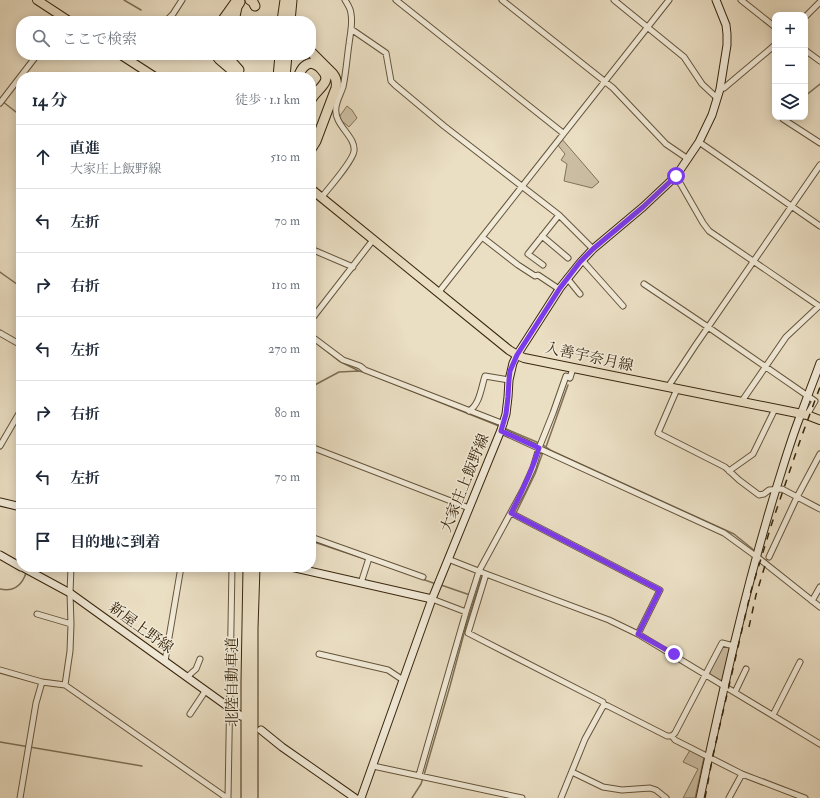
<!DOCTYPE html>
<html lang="ja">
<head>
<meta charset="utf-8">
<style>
  :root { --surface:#fff; --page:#f2f2f3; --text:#1f2937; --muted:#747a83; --line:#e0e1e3 }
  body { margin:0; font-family:"IM FELL Double Pica","Noto Serif JP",serif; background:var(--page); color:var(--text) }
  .controls { position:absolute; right:12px; top:12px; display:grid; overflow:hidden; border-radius:8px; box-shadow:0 2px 10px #0003 }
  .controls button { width:36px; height:36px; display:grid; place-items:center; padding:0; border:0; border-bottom:1px solid var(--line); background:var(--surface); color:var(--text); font:20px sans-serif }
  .stop { position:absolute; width:12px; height:12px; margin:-9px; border:3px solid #7c3aed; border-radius:50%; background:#fff }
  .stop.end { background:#7c3aed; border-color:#fff; box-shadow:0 1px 4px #0008 }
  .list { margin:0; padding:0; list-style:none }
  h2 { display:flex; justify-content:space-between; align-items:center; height:52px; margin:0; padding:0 16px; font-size:17px }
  h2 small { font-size:13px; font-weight:400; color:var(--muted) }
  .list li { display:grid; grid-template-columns:26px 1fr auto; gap:12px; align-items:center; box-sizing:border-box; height:64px; padding:0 16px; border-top:1px solid var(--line) }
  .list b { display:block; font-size:15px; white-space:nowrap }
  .list p { margin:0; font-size:13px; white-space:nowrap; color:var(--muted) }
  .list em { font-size:13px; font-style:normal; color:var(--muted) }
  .icon { flex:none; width:22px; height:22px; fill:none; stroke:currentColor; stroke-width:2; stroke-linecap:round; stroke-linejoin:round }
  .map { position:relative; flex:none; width:820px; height:798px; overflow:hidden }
  .search { position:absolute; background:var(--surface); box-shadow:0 2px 10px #0003; left:16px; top:16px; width:300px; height:44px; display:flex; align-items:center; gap:10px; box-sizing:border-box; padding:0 14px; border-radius:16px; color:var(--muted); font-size:15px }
  .panel { position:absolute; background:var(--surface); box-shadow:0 2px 10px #0003; left:16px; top:72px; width:300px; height:500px; border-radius:16px }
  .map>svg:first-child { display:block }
  .green { fill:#ccbfa4; stroke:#827258 }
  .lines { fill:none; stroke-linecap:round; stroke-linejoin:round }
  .stream { stroke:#7e6f55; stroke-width:1.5 }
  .street-casing { stroke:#64543a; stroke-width:7 }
  .secondary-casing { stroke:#38260d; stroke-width:9 }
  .primary-casing { stroke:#38260d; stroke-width:10 }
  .highway-casing { stroke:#38260d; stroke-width:11 }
  .street { stroke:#f1ead8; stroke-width:5 }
  .secondary { stroke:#f1ead8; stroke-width:7 }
  .primary { stroke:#eadec3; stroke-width:8 }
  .highway { stroke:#eadec3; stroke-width:9 }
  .rail { stroke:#38260d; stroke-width:1.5; stroke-dasharray:7 7; stroke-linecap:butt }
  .route { stroke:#7c3aed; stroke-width:5 }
  .labels { text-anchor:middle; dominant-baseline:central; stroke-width:3; stroke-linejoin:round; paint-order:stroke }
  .street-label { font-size:15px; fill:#38260d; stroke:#f1ead8 }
</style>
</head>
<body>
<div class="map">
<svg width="820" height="798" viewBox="0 0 820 798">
  <rect width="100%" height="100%" fill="#eadec3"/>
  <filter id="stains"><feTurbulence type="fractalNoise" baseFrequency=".005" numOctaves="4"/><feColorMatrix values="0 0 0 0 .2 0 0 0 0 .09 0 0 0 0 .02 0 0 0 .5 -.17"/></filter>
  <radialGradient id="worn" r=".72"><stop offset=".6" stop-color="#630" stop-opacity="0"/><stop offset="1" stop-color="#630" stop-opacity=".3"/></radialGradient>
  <path class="green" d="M347 106 352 110 357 118 349 127 341 120 339 117Z
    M561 138 599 182 592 188 564 181 567 164 561 160 565 154 557 144Z
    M723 645 730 647 722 681 710 674V672Z
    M690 750 704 757 695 798H683L698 769 683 762Z"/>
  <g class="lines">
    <path class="stream" d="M124 0 141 10
      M805 96 820 84
      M2 101 21 116
      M0 272 21 287
      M311 339 339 361 359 371
      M311 387 339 372 359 371 367 373 499 426
      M504 428 539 443
      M543 445 552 451 734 534 755 551
      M546 447 568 385
      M516 513 535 474 543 452
      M311 541 368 560
      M759 555 800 588
      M9 556 21 563
      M422 579 436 584
      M441 585 470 595
      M0 589C14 592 22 585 26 573
      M0 742 142 766
      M424 775 450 686 466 626 482 575
      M412 798 421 784 423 778"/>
    <defs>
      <path id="street" d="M396 0 563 133
        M502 0 613 88 666 144 688 159
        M614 0 684 57 702 84 717 98
        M741 0 775 27
        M805 17 820 2
        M166 21 173 14 182 0
        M351 29 386 53 391 81 395 85 444 126 559 215 593 249
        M805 50 820 61
        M720 89 724 88 775 45
        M0 103 37 55
        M783 119 820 143
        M699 142 820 226
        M676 176 703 223 709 231 819 306H820
        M321 198C328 189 353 161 354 151 356 136 333 125 336 107 337 100 341 93 343 87 346 73 347 58 349 44 350 35 353 23 351 14 351 9 348 5 345 0
        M542 236 568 258
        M482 237 518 265 535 276 538 275 559 289
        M311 249 353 267
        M582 260 623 306
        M543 265 528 254 559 215
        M567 278 580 294
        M644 284 708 327 815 401 807 415
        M438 293 669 0
        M311 320 373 240
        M0 333 21 345
        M311 336 343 360 360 366 365 370 504 424
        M668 387 695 346 820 165
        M677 389 658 433 725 467 739 480 759 495 764 494 769 490 782 489 820 509
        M742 401 786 337 819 306
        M469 411C480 404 481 388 485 376L509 380
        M501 431 724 533 757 557 820 607
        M0 446 21 410
        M311 447 469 508
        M729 471 753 454 775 409
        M511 513 660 590 638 634
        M311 537 423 577
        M769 557 797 497 820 454
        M448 559 486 574 609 620 638 634 820 744
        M486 574 468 633 603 702 604 705 608 706 667 736H672L675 740 742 774 805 798
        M361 583 369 558
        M432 599 466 612 479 571 523 490 533 468 539 448 553 413 566 376 570 378 573 368
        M812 601 820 587
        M37 614 71 624
        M319 654 388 670 403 680
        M165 661 181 567
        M0 670 42 682 65 685 227 798
        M187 677 196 669 200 659
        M65 685 70 651 71 624 70 593 71 567
        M735 692 746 669
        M190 714 206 690
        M773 715 800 662
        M672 736 675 733 722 643 734 646
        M373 766 522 798
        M572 772 603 787 622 790 650 788 656 790 666 798
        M419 775 466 612
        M20 798 36 703 42 682
        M228 798 232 567
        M561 798 585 739 602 708 604 705
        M729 798 742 774"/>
      <path id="secondary" d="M0 502 21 507
        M0 555 21 567
        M22 567 70 593 241 716
        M291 567 432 599
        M261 730 282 747 355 798
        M361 798 432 599 501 430 506 414 508 397 509 380 513 363 517 355 560 288 580 263 593 249 643 207 676 176 699 142 712 115 720 89 727 45V34L726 25 716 0
        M700 798C722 694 745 590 776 489 784 464 791 439 801 414 807 397 814 380 820 363"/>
      <path id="primary" d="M37 0 69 21
        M121 55 155 77
        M311 189 509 350 517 355 524 358 807 415 820 420"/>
      <path id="highway" d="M250 0 253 2 255 6
        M222 21 237 0
        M234 21 237 7 240 2
        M282 21 285 0
        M290 21 292 0
        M216 55 219 59 240 77
        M228 55 231 61 239 70
        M278 77 280 55
        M285 77 287 55
        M298 77C301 70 303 65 311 63 316 64 319 66 322 70 334 82 315 90 311 100
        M311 149 316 141 336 88C337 83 337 79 333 74L312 53
        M246 798V682L248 567
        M253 798V628L255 567"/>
    </defs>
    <use href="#street" class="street-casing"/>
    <use href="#secondary" class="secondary-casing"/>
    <use href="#primary" class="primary-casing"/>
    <use href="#highway" class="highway-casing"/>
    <use href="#street" class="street"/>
    <use href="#secondary" class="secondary"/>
    <use href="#primary" class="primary"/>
    <use href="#highway" class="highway"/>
    <path class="rail" d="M749 627 756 595 767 559
      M705 798 713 755 751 591 772 523 801 438 820 387"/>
  </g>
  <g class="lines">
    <path class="route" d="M674 654 638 634 660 590 511 513C522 492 532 471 539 448L501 431 506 414 508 397 509 380 510 371 517 355 560 288 580 262 593 249 643 207 676 176"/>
  </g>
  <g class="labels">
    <g class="street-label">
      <text transform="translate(589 357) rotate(12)">入善宇奈月線</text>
      <text transform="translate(465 483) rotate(-68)">大家庄上飯野線</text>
      <text transform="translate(141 628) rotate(36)">新屋上野線</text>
      <text transform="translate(232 682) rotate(-90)">北陸自動車道</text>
    </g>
  </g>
  <rect width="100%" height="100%" filter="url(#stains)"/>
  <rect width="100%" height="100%" fill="url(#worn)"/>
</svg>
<div class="controls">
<button>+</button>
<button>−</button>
<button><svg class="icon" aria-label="layers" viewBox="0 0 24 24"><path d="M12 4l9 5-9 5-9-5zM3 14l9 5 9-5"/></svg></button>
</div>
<div class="stop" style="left:676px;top:176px"></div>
<div class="stop end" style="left:674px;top:654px"></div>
<div class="search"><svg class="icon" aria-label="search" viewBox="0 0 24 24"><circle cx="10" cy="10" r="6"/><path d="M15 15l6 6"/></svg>ここで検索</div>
<section class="panel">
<h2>14 分<small>徒歩 · 1.1 km</small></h2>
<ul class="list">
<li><svg class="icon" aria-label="ahead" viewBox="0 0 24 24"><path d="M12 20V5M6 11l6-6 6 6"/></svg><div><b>直進</b><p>大家庄上飯野線</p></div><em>510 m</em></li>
<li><svg class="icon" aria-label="left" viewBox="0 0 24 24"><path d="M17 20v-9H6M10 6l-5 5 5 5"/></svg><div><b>左折</b></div><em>70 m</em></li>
<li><svg class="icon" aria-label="right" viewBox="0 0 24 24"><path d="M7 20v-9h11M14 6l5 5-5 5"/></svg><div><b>右折</b></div><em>110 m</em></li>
<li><svg class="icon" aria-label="left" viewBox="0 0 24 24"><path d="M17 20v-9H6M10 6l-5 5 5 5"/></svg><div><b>左折</b></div><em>270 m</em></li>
<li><svg class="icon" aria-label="right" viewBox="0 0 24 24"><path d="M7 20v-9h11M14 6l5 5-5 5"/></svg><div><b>右折</b></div><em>80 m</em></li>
<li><svg class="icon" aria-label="left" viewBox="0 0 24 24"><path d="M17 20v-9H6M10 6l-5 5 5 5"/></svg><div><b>左折</b></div><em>70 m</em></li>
<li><svg class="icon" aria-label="arrive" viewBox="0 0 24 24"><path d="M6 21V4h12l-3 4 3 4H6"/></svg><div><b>目的地に到着</b></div></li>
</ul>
</section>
</div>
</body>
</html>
